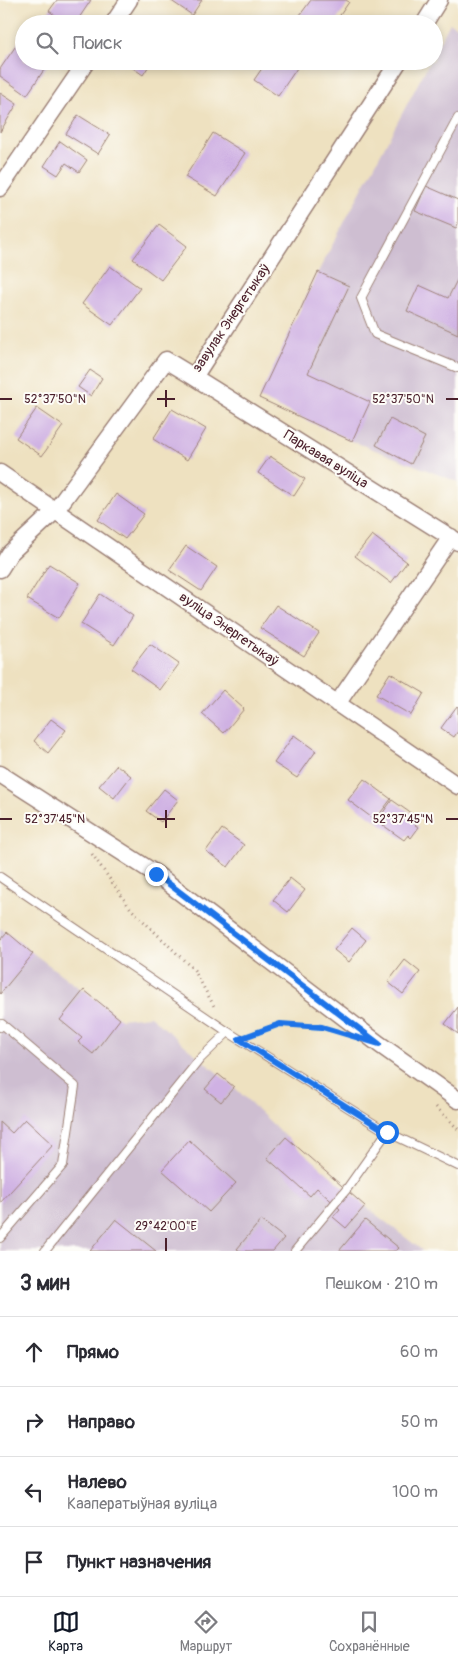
<!DOCTYPE html>
<html lang="ru">
<head>
<meta charset="utf-8">
<style>
  :root { --surface:#fff; --page:#f2f2f3; --text:#2b2b33; --muted:#7c7c81; --line:#e1e1e2; --accent:#111827 }
  body { margin:0; font-family:Pangolin,sans-serif; background:var(--page); color:var(--text) }
  .stop { position:absolute; width:15px; height:15px; margin:-11px; border:4px solid #1a73e8; border-radius:50%; background:#fff }
  .stop.end { background:#1a73e8; border-color:#fff; box-shadow:0 1px 5px #0008 }
  .list { margin:0; padding:0; list-style:none }
  h2 { display:flex; justify-content:space-between; align-items:center; height:65px; margin:0; padding:0 20px; font-size:21px }
  h2 small { font-size:16px; font-weight:400; color:var(--muted) }
  .list li { display:grid; grid-template-columns:32px 1fr auto; gap:15px; align-items:center; box-sizing:border-box; height:70px; padding:0 20px; border-top:1px solid var(--line) }
  .list b { display:block; font-size:19px; white-space:nowrap }
  .list p { margin:0; font-size:16px; white-space:nowrap; color:var(--muted) }
  .list em { font-size:16px; font-style:normal; color:var(--muted) }
  .icon { flex:none; width:28px; height:28px; fill:none; stroke:currentColor; stroke-width:2; stroke-linecap:round; stroke-linejoin:round }
  .map { position:relative; flex:none; width:458px; height:1251px; overflow:hidden }
  .search { position:absolute; background:var(--surface); box-shadow:0 2px 8px #0003; left:15px; right:15px; top:15px; height:55px; display:flex; align-items:center; gap:12px; box-sizing:border-box; padding:0 18px; border-radius:28px; color:var(--muted); font-size:19px }
  .sheet { height:345px; background:var(--surface) }
  nav { display:flex; justify-content:space-around; align-items:center; box-sizing:border-box; height:70px; border-top:1px solid var(--line); background:var(--surface); font-size:14px; color:var(--muted) }
  nav a { display:grid; justify-items:center; gap:2px }
  nav .on { color:var(--accent) }
  .map>svg:first-child { display:block }
  .industrial { fill:#cebed1 }
  .building { fill:#cfb1e3 }
  .lines { fill:none; stroke-linecap:round; stroke-linejoin:round }
  .service-casing { stroke:#9c8076; stroke-width:10 }
  .minor-casing { stroke:#9c8076; stroke-width:19 }
  .path { stroke:#9c8076; stroke-width:3; stroke-dasharray:1 4; stroke-linecap:butt }
  .service { stroke:#fff; stroke-width:8 }
  .minor { stroke:#fff; stroke-width:16 }
  .route { stroke:#1a73e8; stroke-width:6 }
  .ticks { fill:none; stroke:#4a1f2b; stroke-width:2 }
  .labels { text-anchor:middle; dominant-baseline:central; stroke-width:4; stroke-linejoin:round; paint-order:stroke }
  .street-label { font-size:14px; fill:#4a1f2b; stroke:#fdfcf7 }
  .ticks-label { font-size:12px; text-anchor:middle; fill:#4a1f2b; stroke:#fdfcf7; stroke-width:4; stroke-linejoin:round; paint-order:stroke }
</style>
</head>
<body>
<div class="map">
<svg width="458" height="1251" viewBox="0 0 458 1251">
  <rect width="100%" height="100%" fill="#fdfcf7"/>
  <filter id="ink" filterUnits="userSpaceOnUse"><feTurbulence type="fractalNoise" baseFrequency=".02" numOctaves="2"/><feDisplacementMap in="SourceGraphic" scale="10" xChannelSelector="R" yChannelSelector="G"/><feConvolveMatrix kernelMatrix="1 2 1 2 8 2 1 2 1" color-interpolation-filters="sRGB"/></filter>
  <filter id="wash" filterUnits="userSpaceOnUse"><feTurbulence type="fractalNoise" baseFrequency=".0096" numOctaves="4" result="noise"/><feDisplacementMap in="SourceGraphic" scale="20" xChannelSelector="R" yChannelSelector="G"/><feGaussianBlur stdDeviation="1.12" result="paint"/><feColorMatrix in="noise" values="0 0 0 0 0 0 0 0 0 0 0 0 0 0 0 0 0 1.4 0 .05"/><feComposite in="paint" operator="in"/></filter>
  <g filter="url(#wash)">
    <rect width="100%" height="100%" fill="#eee1c0"/>
    <path class="industrial" d="M450 23 458 27V482L352 441 259 398 318 272 430 61H434V52Z
      M0 928 120 1019 150 1016 234 1087 286 1137 365 1206 423 1251H0Z"/>
    <g id="blocks">
      <path class="building" d="M57 0H91L75 24H68L49 11Z
        M170 0H202L192 15Z
        M311 0H346L349 2 334 24H313L300 15Z
        M24 34V61H50L27 95 0 76V69Z
        M123 61H152L143 75Z
        M267 61H288L297 68 278 96 254 80Z
        M0 93 17 104 0 132Z
        M78 115 110 135 98 154 66 134Z
        M213 133 245 153 217 196 185 177Z
        M60 141 87 160 79 172 66 163 58 175 44 166Z
        M426 186 458 200V224L456 228 415 211Z
        M159 225 187 246 161 280 133 259Z
        M110 266 140 288 112 325 82 304Z
        M318 272 349 286 308 373 370 402 352 441 259 398Z
        M458 278V334L407 311 419 285 448 298Z
        M90 370 102 378 91 396 78 387Z
        M37 408 63 426 42 456 16 438Z
        M172 409 206 429 187 460 153 439Z
        M390 419 425 437 411 464 376 445Z
        M270 456 305 479 294 496 258 473Z
        M116 494 144 514 125 539 98 520Z
        M372 535 407 562 391 583 355 556Z
        M186 546 217 567 201 591 169 570Z
        M49 564 80 583 59 618 27 599Z
        M100 594 133 616 114 645 81 624Z
        M276 605 319 633 304 656 260 628Z
        M150 644 179 664 160 690 131 669Z
        M390 673 424 693 411 715 376 695Z
        M223 690 244 709 224 733 202 714Z
        M457 706 458 707V731L454 737 441 728Z
        M51 719 66 730 48 753 34 741Z
        M294 735 316 751 297 778 274 763Z
        M117 765 131 776 114 798 99 786Z
        M364 779 391 799 375 820 348 800Z
        M164 789 178 800 161 822 146 811Z
        M392 800 419 819 415 825 419 827 411 838 408 835 404 840 377 821Z
        M222 829 244 845 228 867 206 851Z
        M290 878 305 890 288 912 273 900Z
        M352 928 366 940 349 962 334 950Z
        M7 932 33 954 0 994V940Z
        M405 960 420 972 403 994 388 982Z
        M84 990 120 1019 93 1054 78 1042 82 1038 60 1020Z
        M458 1007V1034L445 1024Z
        M218 1074 234 1087 221 1102 205 1089Z
        M25 1119 53 1145 0 1203V1122L12 1133Z
        M286 1137 365 1206 346 1228 333 1217 340 1209 317 1188 310 1196 267 1158Z
        M189 1140 236 1183 209 1212 162 1170Z
        M116 1219 156 1251H90Z
        M261 1220 284 1238 273 1251H240L237 1249Z
        M365 1220 399 1248 396 1251H339Z"/>
    </g>
  </g>
  <g filter="url(#ink)">
    <use href="#blocks" fill-opacity="0" stroke="#9c8076" stroke-width="1"/>
    <g class="lines">
      <defs>
        <path id="service" d="M458 118 361 298 375 334 458 368
          M0 877 228 1032 387 1132
          M0 1027 2 1024 75 1086 63 1165 0 1238
          M45 1251 200 1059 228 1032
          M295 1251 346 1190 387 1132 458 1166"/>
        <path id="minor" d="M113 24 129 0
          M424 24 439 0
          M0 188 87 61
          M194 377 458 542
          M0 473 458 786
          M0 569 10 553 56 510 166 360 194 377 399 61
          M337 704 451 537
          M0 774 156 874 379 1044 458 1100"/>
      </defs>
      <use href="#service" class="service-casing"/>
      <use href="#minor" class="minor-casing"/>
      <path class="path" d="M92 854 131 909 194 970 214 1006
        M254 1033 280 1024 322 1027 330 1030
        M436 1107 458 1129"/>
      <use href="#service" class="service"/>
      <use href="#minor" class="minor"/>
    </g>
  </g>
  <g class="lines" filter="url(#ink)">
    <path class="route" d="M156 874 379 1044 322 1027 280 1024 239 1039 387 1132"/>
  </g>
  <path class="ticks" d="M166 390V407M0 399H12M157 399H175M446 399H458M166 810V828M0 819H12M157 819H175M446 819H458M166 1238V1251"/>
  <g class="labels">
    <g class="street-label">
      <text transform="translate(231 318) rotate(-56)">завулак Энергетыкаў</text>
      <text transform="translate(326 459) rotate(32)">Паркавая вуліца</text>
      <text transform="translate(229 629) rotate(35)">вуліца Энергетыкаў</text>
    </g>
  </g>
  <g class="ticks-label">
    <text x="55" y="403">52°37'50"N</text>
    <text x="403" y="403">52°37'50"N</text>
    <text x="55" y="823">52°37'45"N</text>
    <text x="403" y="823">52°37'45"N</text>
    <text x="166" y="1230">29°42'00"E</text>
  </g>
</svg>
<div class="stop" style="left:387px;top:1132px"></div>
<div class="stop end" style="left:156px;top:874px"></div>
<div class="search"><svg class="icon" aria-label="search" viewBox="0 0 24 24"><circle cx="10" cy="10" r="6"/><path d="M15 15l6 6"/></svg>Поиск</div>
</div>
<section class="sheet">
<h2>3 мин<small>Пешком · 210 m</small></h2>
<ul class="list">
<li><svg class="icon" aria-label="ahead" viewBox="0 0 24 24"><path d="M12 20V5M6 11l6-6 6 6"/></svg><div><b>Прямо</b></div><em>60 m</em></li>
<li><svg class="icon" aria-label="right" viewBox="0 0 24 24"><path d="M7 20v-9h11M14 6l5 5-5 5"/></svg><div><b>Направо</b></div><em>50 m</em></li>
<li><svg class="icon" aria-label="left" viewBox="0 0 24 24"><path d="M17 20v-9H6M10 6l-5 5 5 5"/></svg><div><b>Налево</b><p>Кааператыўная вуліца</p></div><em>100 m</em></li>
<li><svg class="icon" aria-label="arrive" viewBox="0 0 24 24"><path d="M6 21V4h12l-3 4 3 4H6"/></svg><div><b>Пункт назначения</b></div></li>
</ul>
</section>
<nav>
<a class="on"><svg class="icon" aria-label="map" viewBox="0 0 24 24"><path d="M3 6l6-2 6 2 6-2v14l-6 2-6-2-6 2zM9 4v14M15 6v14"/></svg>Карта</a>
<a><svg class="icon" aria-label="directions" viewBox="0 0 24 24"><path d="M12 3l9 9-9 9-9-9zM9 14v-3h6M13 9l2 2-2 2"/></svg>Маршрут</a>
<a><svg class="icon" aria-label="saved" viewBox="0 0 24 24"><path d="M7 4h10v16l-5-4-5 4z"/></svg>Сохранённые</a>
</nav>
</body>
</html>
